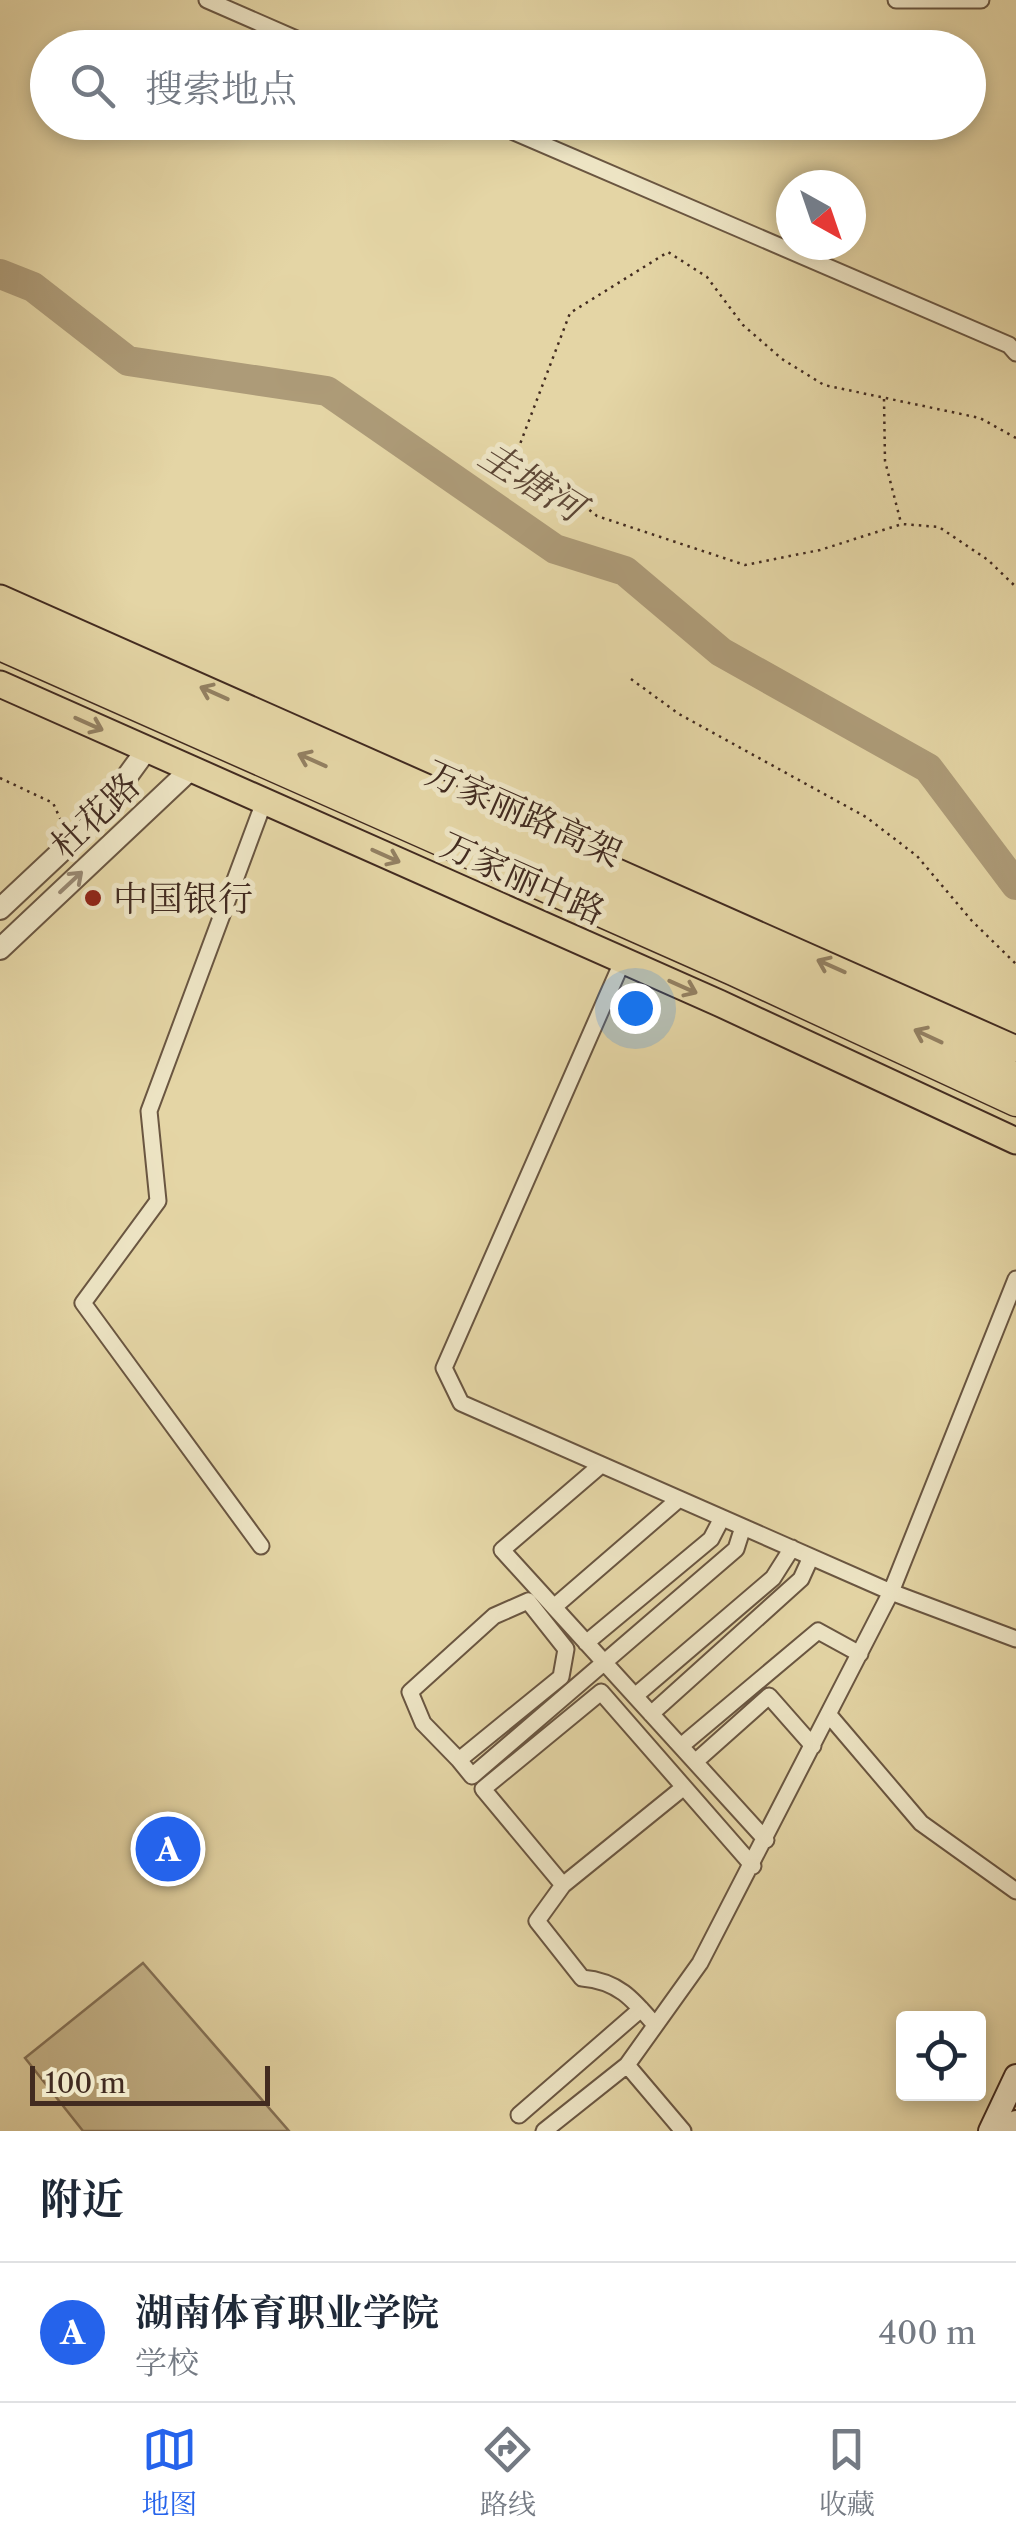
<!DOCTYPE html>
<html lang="zh">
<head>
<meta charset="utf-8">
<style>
  :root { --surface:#fff; --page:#f2f2f3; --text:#1f2937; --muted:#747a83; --line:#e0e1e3; --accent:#2563eb }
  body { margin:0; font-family:"Libre Caslon Text","Noto Serif SC",serif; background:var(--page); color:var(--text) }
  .controls { position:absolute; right:30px; bottom:30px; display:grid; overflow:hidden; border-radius:10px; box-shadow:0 5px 15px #0003 }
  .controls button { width:90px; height:90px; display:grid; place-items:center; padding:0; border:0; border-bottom:2px solid var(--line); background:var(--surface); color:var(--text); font:50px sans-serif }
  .compass { position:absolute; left:776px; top:170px; width:90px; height:90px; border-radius:50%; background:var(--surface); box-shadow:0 5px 15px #0003; rotate:140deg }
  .scale { position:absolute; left:30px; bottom:25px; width:240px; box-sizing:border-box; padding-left:10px; border:5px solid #422b20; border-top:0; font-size:28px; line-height:35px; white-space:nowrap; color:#422b20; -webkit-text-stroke:8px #ede4c4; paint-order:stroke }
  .you { position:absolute; left:635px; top:1008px; width:35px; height:35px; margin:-25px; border:8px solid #fff; border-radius:50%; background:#1a73e8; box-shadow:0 0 0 15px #1a73e833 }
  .badge { display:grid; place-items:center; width:65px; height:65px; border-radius:50%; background:var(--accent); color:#fff; font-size:32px; font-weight:700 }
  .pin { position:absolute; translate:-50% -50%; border:5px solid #fff; box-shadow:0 2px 10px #0006 }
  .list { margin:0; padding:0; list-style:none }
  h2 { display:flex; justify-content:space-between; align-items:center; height:130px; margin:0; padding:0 40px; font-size:42px }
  h2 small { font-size:32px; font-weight:400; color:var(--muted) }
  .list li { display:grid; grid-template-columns:65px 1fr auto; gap:30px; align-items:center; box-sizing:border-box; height:140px; padding:0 40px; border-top:2px solid var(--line) }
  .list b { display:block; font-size:38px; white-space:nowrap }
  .list p { margin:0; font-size:32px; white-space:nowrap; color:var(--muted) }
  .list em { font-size:32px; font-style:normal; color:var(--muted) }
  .icon { flex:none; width:55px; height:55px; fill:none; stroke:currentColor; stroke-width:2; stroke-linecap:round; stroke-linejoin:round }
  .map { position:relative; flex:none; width:1016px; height:2131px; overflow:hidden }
  .search { position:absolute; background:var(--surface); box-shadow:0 5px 15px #0003; left:30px; right:30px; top:30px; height:110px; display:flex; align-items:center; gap:25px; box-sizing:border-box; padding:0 35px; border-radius:55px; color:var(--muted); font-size:38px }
  .sheet { height:270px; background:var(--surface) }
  nav { display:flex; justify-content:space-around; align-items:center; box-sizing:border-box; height:140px; border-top:2px solid var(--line); background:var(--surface); font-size:28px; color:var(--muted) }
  nav a { display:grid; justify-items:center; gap:5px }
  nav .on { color:var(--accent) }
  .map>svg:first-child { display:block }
  .green { fill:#c8b88e; stroke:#857257; stroke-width:2.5 }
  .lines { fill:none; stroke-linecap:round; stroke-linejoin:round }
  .river { stroke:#ad9b78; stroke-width:30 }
  .minor-casing { stroke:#6a5641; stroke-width:19 }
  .tertiary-casing { stroke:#6a5641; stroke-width:24 }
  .secondary-casing { stroke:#422b20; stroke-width:26 }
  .primary-casing { stroke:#422b20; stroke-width:29 }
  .trunk-casing { stroke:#422b20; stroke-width:31 }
  .path { stroke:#422b20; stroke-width:2.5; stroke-dasharray:2.5 5; stroke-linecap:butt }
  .minor { stroke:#ede4c4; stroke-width:15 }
  .tertiary { stroke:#ede4c4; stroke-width:20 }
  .secondary { stroke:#ede4c4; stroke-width:22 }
  .primary { stroke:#e4d5a5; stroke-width:25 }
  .trunk { stroke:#e4d5a5; stroke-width:28 }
  .oneway { stroke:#938062 }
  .oneway2 { stroke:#988872 }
  .poi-dot { fill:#8f2418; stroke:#ede4c4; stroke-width:4 }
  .labels { text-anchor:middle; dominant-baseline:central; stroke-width:10; stroke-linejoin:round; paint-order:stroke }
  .street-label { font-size:35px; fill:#422b20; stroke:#ede4c4 }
  .poi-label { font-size:35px; fill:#422b20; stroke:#ede4c4; text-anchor:start }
  .water-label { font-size:38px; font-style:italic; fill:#5d4736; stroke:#ede4c4 }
</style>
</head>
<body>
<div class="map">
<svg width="1016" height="2131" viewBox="0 0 1016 2131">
  <rect width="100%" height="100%" fill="#e4d5a5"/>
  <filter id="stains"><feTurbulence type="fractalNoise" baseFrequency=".002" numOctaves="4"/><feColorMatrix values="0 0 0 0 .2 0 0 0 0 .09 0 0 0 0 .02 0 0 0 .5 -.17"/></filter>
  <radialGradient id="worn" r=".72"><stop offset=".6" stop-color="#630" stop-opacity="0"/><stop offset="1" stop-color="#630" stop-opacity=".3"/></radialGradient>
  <path class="green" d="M143 1963 289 2131H83L25 2058Z"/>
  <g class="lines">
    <path class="river" d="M0 274 33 287 128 361 327 391 555 549 625 571 721 652 928 768 1016 885"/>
    <defs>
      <path id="minor" d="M207 0 317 48
        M896 0H981
        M491 122 1009 345 1016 353
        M1016 1279 891 1592 1016 1639
        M601 1465 502 1550 766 1840
        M261 1546 83 1303 158 1201 149 1111 264 802
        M554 1607 679 1499
        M586 1643 711 1539 722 1518
        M635 1696 773 1578 792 1548
        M651 1714 801 1579 811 1557
        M829 1715 921 1823 1016 1891
        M681 1746 818 1631 860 1654
        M459 1760 423 1723 410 1692 494 1616 528 1601 566 1649 561 1677 459 1760 472 1776 736 1549 743 1527
        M695 1762 769 1696 813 1746
        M684 1787 563 1885 483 1789 601 1692 753 1866
        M563 1885 537 1921 582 1978C618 1981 633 1999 655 2025
        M627 2065 683 2131
        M519 2115 641 2009
        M544 2131 627 2065 700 1963 891 1592 461 1403 444 1368 623 960"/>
      <path id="tertiary" d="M0 909 97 818 147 749
        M0 949 191 769"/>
      <path id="secondary" d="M990 2131 1016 2076
        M1012 2131 1016 2122"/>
      <path id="primary" d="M0 598 1016 1049
        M0 684 719 1003 1016 1141"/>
      <path id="trunk" d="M0 621 743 951 1016 1077
        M0 646 733 971 1016 1102"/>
    </defs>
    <use href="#minor" class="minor-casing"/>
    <use href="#tertiary" class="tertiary-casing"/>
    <use href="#secondary" class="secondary-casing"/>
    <use href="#primary" class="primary-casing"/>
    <use href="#trunk" class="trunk-casing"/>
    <path class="path" d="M884 399 885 461 901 523
      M1016 438 980 418 824 385 782 359 743 325 707 277 668 252 570 313 517 452 597 516 745 565 820 550 902 524 939 527 988 560 1016 587
      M631 679 679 714 866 817 917 856 972 921 1016 964
      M0 778 53 803 63 825"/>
    <use href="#minor" class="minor"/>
    <use href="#tertiary" class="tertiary"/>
    <use href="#secondary" class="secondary"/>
    <use href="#primary" class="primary"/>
    <use href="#trunk" class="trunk"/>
  </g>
  <defs><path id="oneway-shaft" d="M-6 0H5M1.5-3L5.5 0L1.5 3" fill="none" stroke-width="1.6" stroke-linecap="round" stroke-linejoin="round" transform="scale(2.5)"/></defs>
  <g class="oneway">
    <use href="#oneway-shaft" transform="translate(214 693) rotate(-156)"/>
    <use href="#oneway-shaft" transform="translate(89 724) rotate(24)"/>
    <use href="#oneway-shaft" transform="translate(312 760) rotate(-156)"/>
    <use href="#oneway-shaft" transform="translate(386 856) rotate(24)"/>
    <use href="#oneway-shaft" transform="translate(831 966) rotate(-156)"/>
    <use href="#oneway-shaft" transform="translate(683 987) rotate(24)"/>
    <use href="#oneway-shaft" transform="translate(928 1036) rotate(-155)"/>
  </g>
  <use class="oneway2" href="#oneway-shaft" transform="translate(71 882) rotate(-43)"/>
  <circle class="poi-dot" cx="93" cy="898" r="10"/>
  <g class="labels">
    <g class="street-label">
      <text transform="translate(524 813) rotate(24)">万家丽路高架</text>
      <text transform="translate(95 815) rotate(-43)">杜花路</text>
      <text transform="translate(523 878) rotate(24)">万家丽中路</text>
    </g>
    <g class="poi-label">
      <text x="113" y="898">中国银行</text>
    </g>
    <g class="water-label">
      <text transform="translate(532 481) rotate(32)">圭塘河</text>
    </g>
  </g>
  <rect width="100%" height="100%" filter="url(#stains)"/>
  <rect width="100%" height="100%" fill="url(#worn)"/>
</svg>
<div class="controls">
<button><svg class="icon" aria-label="locate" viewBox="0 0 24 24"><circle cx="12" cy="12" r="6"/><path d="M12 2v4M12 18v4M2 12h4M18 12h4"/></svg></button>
</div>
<svg class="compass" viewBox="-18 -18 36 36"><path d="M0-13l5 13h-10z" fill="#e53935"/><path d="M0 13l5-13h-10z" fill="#747a83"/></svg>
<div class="scale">100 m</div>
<div class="you"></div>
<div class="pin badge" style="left:168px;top:1849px">A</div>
<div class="search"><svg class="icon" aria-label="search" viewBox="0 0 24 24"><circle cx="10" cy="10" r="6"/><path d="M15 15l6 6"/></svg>搜索地点</div>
</div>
<section class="sheet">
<h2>附近<small></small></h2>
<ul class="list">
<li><span class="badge">A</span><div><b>湖南体育职业学院</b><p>学校</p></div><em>400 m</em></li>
</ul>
</section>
<nav>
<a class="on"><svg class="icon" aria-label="map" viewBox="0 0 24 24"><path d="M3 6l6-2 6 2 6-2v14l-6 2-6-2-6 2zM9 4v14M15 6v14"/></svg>地图</a>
<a><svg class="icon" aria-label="directions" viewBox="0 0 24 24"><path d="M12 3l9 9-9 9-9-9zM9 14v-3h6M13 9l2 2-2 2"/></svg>路线</a>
<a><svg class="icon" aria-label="saved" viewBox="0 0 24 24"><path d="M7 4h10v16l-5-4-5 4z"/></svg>收藏</a>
</nav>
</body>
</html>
